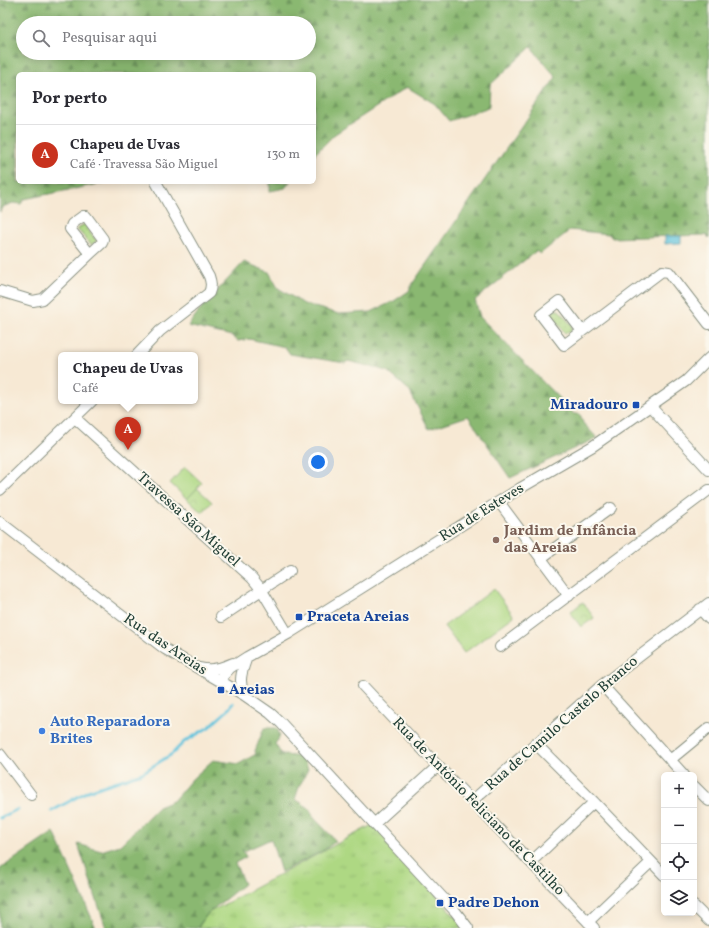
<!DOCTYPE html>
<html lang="pt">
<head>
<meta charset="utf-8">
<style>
  :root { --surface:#fff; --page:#f7f7f7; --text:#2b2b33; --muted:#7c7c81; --line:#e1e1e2; --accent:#c8321e }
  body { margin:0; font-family:Vollkorn,serif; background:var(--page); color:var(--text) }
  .controls { position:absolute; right:12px; bottom:12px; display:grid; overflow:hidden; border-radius:6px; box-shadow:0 2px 10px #0003 }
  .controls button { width:36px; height:36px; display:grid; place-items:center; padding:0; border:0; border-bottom:1px solid var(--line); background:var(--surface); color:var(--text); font:20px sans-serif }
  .you { position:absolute; left:318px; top:462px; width:14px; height:14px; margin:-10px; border:3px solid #fff; border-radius:50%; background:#1a73e8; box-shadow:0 0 0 6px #1a73e833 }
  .badge { display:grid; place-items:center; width:26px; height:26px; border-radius:50%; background:var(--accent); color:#fff; font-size:13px; font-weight:700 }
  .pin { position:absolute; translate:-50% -33px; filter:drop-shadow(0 1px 2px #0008) }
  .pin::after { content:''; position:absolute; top:21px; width:14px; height:12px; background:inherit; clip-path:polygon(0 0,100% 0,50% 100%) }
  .popup { position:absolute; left:58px; top:352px; width:140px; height:52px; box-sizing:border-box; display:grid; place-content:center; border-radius:6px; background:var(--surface); filter:drop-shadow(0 1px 3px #0005); font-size:13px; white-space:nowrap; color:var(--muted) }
  .popup b { font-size:15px; color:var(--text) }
  .popup::after { content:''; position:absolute; left:50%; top:100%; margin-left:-8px; border:8px solid transparent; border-top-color:var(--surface) }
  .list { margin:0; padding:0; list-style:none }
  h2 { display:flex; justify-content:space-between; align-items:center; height:52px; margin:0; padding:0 16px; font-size:17px }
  h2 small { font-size:13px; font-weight:400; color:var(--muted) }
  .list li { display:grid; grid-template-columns:26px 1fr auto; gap:12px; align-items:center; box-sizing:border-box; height:60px; padding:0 16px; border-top:1px solid var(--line) }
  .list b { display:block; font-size:15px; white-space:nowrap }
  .list p { margin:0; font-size:13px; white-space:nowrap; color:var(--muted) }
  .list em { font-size:13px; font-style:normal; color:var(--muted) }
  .icon { flex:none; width:22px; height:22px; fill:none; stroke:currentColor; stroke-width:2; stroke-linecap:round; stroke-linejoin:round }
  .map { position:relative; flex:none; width:709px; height:928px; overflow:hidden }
  .search { position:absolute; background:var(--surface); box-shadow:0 2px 10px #0003; left:16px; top:16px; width:300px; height:44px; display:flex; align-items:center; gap:10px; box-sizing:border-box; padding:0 14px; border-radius:22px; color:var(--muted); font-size:15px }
  .panel { position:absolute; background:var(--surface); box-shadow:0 2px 10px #0003; left:16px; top:72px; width:300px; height:112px; border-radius:6px }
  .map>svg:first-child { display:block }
  .grass { fill:url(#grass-tufts); stroke:#668a5c }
  .forest { fill:url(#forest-firs); stroke:#547a52; fill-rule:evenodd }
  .park { fill:url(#park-crowns); stroke:#668a5c }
  .garden { fill:url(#garden-dots); stroke:#668a5c }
  .pitch { fill:#aed883; stroke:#668a5c }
  .water { fill:url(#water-waves); stroke:#3e8088 }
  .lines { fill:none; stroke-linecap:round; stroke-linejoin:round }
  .stream { stroke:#5ec2dc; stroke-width:3 }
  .minor-casing { stroke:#8b9384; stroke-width:12 }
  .minor { stroke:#fff; stroke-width:10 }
  .transit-dot { fill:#1a4fb4; stroke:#fbf7ec; stroke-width:1.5 }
  .education-dot { fill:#8d6e63; stroke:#fbf7ec; stroke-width:1.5 }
  .shop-dot { fill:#3f7fe0; stroke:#fbf7ec; stroke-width:1.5 }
  .labels { text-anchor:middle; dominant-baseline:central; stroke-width:4; stroke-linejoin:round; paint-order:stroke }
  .transit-label { font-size:15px; font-weight:bold; fill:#164399; stroke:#fbf7ec; text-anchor:start }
  .street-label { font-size:15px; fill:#1f3d34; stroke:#fbf7ec }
  .education-label { font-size:15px; font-weight:bold; fill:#785e54; stroke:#fbf7ec; text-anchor:start }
  .shop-label { font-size:15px; font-weight:bold; fill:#366cbe; stroke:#fbf7ec; text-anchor:start }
</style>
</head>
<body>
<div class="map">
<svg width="709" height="928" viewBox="0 0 709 928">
  <defs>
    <pattern id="grass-tufts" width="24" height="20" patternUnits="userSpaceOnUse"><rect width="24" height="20" fill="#aed883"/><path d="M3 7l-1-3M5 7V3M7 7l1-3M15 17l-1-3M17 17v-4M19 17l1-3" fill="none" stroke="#95ba72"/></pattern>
    <pattern id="forest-firs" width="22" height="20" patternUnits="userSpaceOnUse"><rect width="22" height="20" fill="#8ab871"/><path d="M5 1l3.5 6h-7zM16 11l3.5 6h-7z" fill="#70975e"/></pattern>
    <pattern id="park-crowns" width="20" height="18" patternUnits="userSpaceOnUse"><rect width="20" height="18" fill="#aed883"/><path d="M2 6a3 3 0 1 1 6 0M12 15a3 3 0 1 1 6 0" fill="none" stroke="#95ba72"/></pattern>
    <pattern id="garden-dots" width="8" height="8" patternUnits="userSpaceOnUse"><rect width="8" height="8" fill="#aed883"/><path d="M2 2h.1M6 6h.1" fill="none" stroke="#95ba72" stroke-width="1.8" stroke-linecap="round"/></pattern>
    <pattern id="water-waves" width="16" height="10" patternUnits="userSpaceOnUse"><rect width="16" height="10" fill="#5ec2dc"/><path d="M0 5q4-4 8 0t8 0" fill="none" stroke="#4d9fb3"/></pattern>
  </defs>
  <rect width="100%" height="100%" fill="#fbf7ec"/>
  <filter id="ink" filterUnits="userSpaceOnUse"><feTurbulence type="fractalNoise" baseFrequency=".025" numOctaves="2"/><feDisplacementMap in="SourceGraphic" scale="8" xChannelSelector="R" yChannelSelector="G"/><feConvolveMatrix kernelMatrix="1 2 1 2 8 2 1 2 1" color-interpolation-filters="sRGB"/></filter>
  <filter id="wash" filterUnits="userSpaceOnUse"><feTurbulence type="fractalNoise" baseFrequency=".012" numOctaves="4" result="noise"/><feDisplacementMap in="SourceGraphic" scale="16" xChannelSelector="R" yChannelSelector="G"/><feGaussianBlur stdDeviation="0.9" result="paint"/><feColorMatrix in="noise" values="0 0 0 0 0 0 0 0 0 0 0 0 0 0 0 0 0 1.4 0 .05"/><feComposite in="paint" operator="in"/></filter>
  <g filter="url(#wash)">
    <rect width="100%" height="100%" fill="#f7e9d4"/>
    <path class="grass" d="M374 824 465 928H198L208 913Z"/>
    <path class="forest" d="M0 0H709V238L706 235 612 238 609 234 570 230 540 254 536 251 475 300 480 317 574 414H580L583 423 597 438 510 478 468 416 429 429 409 390 387 371 348 361 345 363 290 354 285 347 249 339 238 341 232 336 188 326 201 308 214 293H215L244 262 269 272 278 288 304 304 339 314 371 312 394 301 409 291 413 283 556 77 531 47 490 85 489 107 449 121 435 104 407 87 335 134 314 155V74H18V182H108L24 199 21 204 13 203 2 207 0 212ZM23 23H309V53H23Z
      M270 182H290L285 188 270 191Z
      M264 728H277L280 736 275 744 282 755C295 756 303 755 308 769L299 787 295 799 309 808 314 818 336 841 324 850 281 872 271 839 244 851 242 849 246 857 235 863 244 884 208 913 197 928H106L78 844 101 851 120 845 158 807 173 801 192 779 213 760 239 764 256 754 255 751Z
      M54 832 96 928H0V869Z"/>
    <path class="park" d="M197 488 212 502 202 513 187 499Z
      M583 602 594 618 581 627 570 612Z"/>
    <path class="garden" d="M84 224 97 241 91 245 77 229Z
      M553 310H559L572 326V332L565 333 551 315Z"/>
    <path class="pitch" d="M185 467 202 483 187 499 170 483Z
      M494 589 514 616 464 653 444 626Z"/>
    <path class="water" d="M665 236H681V243L665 244Z"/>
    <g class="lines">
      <path class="stream" d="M52 811 88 791 142 773 172 754 184 742 209 727 227 711 233 703
        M0 818 18 809"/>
    </g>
  </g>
  <g filter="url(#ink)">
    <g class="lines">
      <defs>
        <path id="minor" d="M0 291 33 301 43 299 90 254 102 243 103 239 86 216H83L72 224 70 229 90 254
          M582 331 559 301 541 315 564 345 662 271 669 272 709 324
          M137 355 160 331 209 293C212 286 211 282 209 276L156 182
          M650 406 709 470
          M75 418 252 578 261 589 288 634
          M0 490 92 401
          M499 502 569 596
          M0 522 165 649 244 695 270 713 281 723 455 911 468 928
          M541 558 611 508
          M700 609 709 619
          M221 617 290 571
          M500 647 709 490
          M200 668C212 671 221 668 233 663
          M219 680 230 668 247 657 288 634 519 489 593 446 686 381 709 358
          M602 685 684 775
          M363 686 438 766 594 928
          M244 695C238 680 242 671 247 657
          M535 743 594 802 664 875
          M0 754 31 795
          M670 760 709 728
          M694 786 709 801
          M472 801 602 685 709 603
          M374 824 438 766
          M531 862 594 802
          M694 906 709 921
          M588 922 651 862"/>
      </defs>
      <use href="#minor" class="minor-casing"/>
      <use href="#minor" class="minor"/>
    </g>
  </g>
  <g class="transit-dot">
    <rect x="632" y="401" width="8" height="8" rx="2"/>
    <rect x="295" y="613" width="8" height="8" rx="2"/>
    <rect x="217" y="686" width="8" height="8" rx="2"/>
    <rect x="436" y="899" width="8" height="8" rx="2"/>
  </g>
  <circle class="education-dot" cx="496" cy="540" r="4"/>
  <circle class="shop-dot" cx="42" cy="731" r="4"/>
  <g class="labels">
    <g class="transit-label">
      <text x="628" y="405" text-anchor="end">Miradouro</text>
      <text x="307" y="617">Praceta Areias</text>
      <text x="229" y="690">Areias</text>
      <text x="448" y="903">Padre Dehon</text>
    </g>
    <g class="street-label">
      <text transform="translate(482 513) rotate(-32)">Rua de Esteves</text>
      <text transform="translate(188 520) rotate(42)">Travessa São Miguel</text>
      <text transform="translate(165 645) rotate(34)">Rua das Areias</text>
      <text transform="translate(562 724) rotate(-41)">Rua de Camilo Castelo Branco</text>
      <text transform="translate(478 807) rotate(46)">Rua de António Feliciano de Castilho</text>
    </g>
    <g class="education-label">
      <text x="504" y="531">Jardim de Infância<tspan x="504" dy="17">das Areias</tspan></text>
    </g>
    <g class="shop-label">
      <text x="50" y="722">Auto Reparadora<tspan x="50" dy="17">Brites</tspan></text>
    </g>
  </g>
</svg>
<div class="controls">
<button>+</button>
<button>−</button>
<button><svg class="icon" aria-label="locate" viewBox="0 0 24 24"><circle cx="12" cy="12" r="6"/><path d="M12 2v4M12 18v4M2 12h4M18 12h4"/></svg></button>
<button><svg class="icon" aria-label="layers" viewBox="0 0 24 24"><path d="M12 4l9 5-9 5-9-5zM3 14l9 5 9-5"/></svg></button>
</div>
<div class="you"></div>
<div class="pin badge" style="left:128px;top:450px">A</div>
<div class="popup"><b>Chapeu de Uvas</b>Café</div>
<div class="search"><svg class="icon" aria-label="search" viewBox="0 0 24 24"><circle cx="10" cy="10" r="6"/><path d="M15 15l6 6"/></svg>Pesquisar aqui</div>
<section class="panel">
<h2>Por perto<small></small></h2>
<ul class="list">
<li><span class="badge">A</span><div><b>Chapeu de Uvas</b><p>Café · Travessa São Miguel</p></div><em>130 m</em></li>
</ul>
</section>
</div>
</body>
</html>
